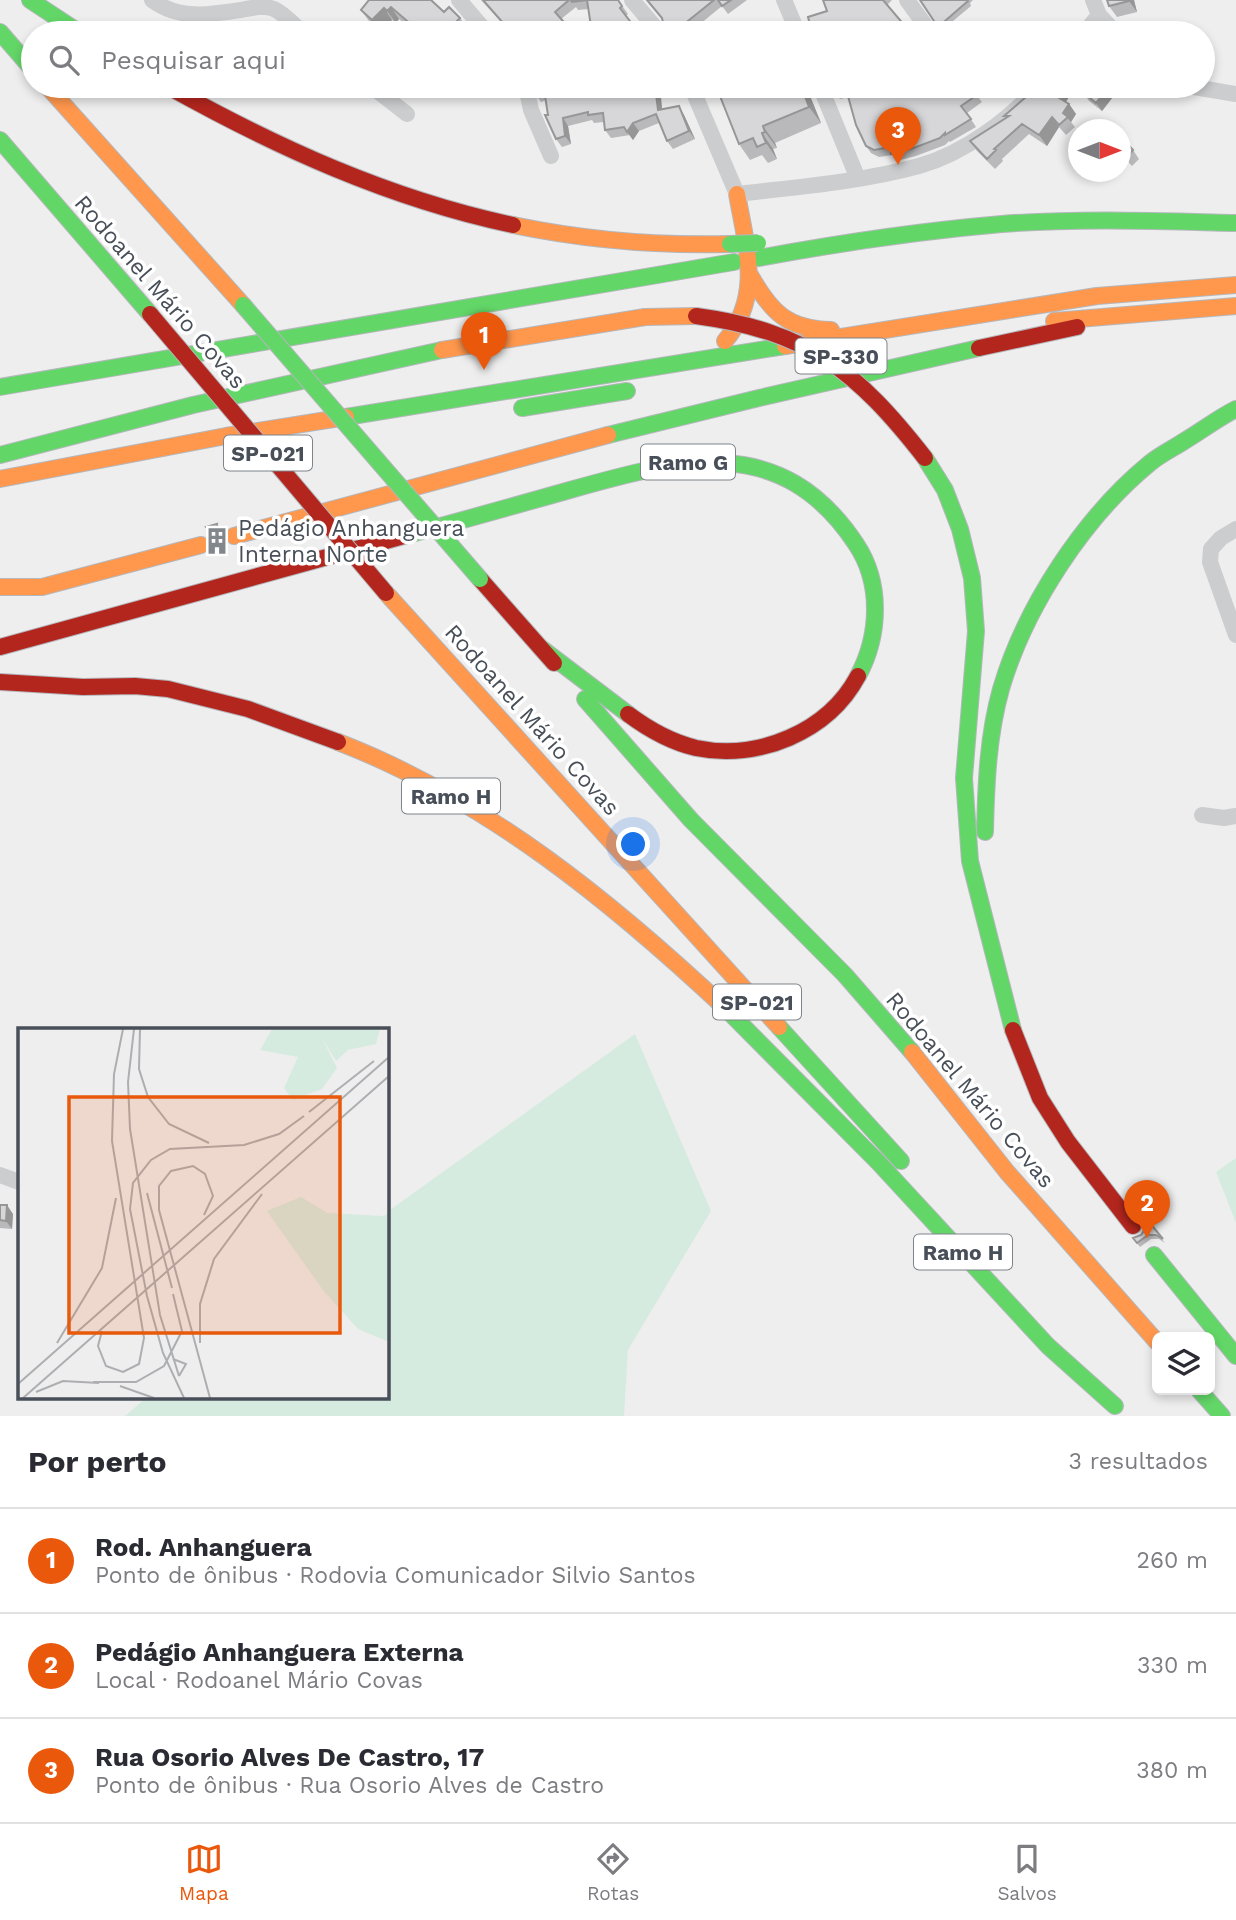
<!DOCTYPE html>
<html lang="pt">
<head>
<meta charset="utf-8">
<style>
  :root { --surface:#fff; --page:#f7f7f7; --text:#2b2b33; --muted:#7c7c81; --line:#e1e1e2; --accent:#ea580c }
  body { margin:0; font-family:"Work Sans",sans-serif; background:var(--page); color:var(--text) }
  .controls { position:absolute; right:21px; bottom:21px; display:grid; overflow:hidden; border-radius:10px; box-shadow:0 4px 10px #0003 }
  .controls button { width:63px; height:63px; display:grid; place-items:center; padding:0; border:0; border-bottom:2px solid var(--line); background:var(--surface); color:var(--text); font:35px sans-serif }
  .compass { position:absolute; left:1068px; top:119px; width:63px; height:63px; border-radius:50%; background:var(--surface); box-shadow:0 4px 10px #0003; rotate:90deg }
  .you { position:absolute; left:634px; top:845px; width:24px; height:24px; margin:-18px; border:5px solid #fff; border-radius:50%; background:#1a73e8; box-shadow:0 0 0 10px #1a73e833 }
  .badge { display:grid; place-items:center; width:46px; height:46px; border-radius:50%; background:var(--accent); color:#fff; font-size:23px; font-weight:700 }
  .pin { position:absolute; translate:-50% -58px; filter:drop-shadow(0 2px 4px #0008) }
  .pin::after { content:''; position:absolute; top:37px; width:24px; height:21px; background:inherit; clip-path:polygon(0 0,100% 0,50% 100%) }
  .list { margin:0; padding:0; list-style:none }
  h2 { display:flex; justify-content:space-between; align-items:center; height:91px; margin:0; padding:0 28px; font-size:30px }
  h2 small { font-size:23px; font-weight:400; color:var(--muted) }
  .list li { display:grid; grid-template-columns:46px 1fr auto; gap:21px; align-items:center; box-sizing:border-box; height:105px; padding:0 28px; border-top:2px solid var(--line) }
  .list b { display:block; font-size:26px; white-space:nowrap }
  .list p { margin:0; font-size:23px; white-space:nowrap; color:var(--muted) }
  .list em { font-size:23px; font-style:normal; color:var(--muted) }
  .icon { flex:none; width:38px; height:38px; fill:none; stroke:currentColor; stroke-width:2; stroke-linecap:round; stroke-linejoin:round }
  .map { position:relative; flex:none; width:1236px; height:1416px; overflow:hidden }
  .search { position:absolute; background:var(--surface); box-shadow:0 4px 10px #0003; left:21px; right:21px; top:21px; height:77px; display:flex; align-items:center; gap:18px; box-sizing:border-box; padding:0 24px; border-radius:38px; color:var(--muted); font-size:26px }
  .sheet { height:406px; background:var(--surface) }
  nav { display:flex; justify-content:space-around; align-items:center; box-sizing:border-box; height:98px; border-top:2px solid var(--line); background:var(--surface); font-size:19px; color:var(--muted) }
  nav a { display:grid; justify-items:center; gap:4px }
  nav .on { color:var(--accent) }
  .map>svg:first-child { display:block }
  .green { fill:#d6ebe0 }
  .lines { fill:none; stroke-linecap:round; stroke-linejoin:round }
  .fast-casing { stroke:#b4b7bc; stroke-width:18 }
  .slow-casing { stroke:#b4b7bc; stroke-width:18 }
  .jam-casing { stroke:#b4b7bc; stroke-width:18 }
  .street { stroke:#cbcdcf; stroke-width:16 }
  .fast { stroke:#63d668; stroke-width:16 }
  .slow { stroke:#ff974d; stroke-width:16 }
  .jam { stroke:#b3261e; stroke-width:16 }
  .fast-bridge-casing { stroke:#b4b7bc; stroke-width:18; stroke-linecap:butt }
  .jam-bridge-casing { stroke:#b4b7bc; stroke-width:18; stroke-linecap:butt }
  .fast-bridge { stroke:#63d668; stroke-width:16 }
  .jam-bridge { stroke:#b3261e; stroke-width:16 }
  .wall { fill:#b9b8ba }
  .shaded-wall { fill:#969697 }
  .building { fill:#d7d6d8; stroke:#969697; stroke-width:2 }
  .labels { text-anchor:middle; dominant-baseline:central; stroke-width:7; stroke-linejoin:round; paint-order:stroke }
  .shield { fill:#fff; stroke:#7f848a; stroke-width:2 }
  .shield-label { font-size:21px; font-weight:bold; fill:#484f58 }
  .street-label { font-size:23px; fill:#484f58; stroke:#fff }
  .poi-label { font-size:23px; fill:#484f58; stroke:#fff; text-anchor:start }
  .inset-road { fill:none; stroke:#acaeb2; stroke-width:2 }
  .view { fill:#e8590c; fill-opacity:0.15; stroke:#e8590c; stroke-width:3.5 }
  .inset-edge { fill:none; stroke:#484f58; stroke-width:3.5 }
</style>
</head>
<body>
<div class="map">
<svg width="1236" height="1416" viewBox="0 0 1236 1416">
  <rect width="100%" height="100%" fill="#efeeee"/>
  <path class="green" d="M635 1034 711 1211 628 1350 624 1416H125L147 1397H387V1212Z
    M1236 1158V1223L1216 1172Z"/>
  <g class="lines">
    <defs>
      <path id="fast" d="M30 0 80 33
        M0 32 33 70
        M0 140 150 314
        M759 258C839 243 920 231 1002 224 1079 218 1158 221 1236 223
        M0 387 734 262
        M522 408 627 391
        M346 417 785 346
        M608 435 759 398 979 348
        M0 455 193 405 442 350
        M925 458 945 490 960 529 972 578 976 631 964 778 970 861 1013 1030
        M411 534C464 520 517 505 570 490 680 459 781 431 856 544 882 583 880 635 858 676
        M541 648 628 714
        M585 699 691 820 845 975 912 1052
        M985 832C986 784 988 735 1001 689 1025 607 1084 517 1150 463 1161 454 1174 448 1186 440 1203 430 1218 418 1236 409
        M727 1010 878 1162 1048 1346 1115 1406
        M779 1027 901 1161
        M1154 1255 1236 1356
        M1199 1390 1222 1416"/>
      <path id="slow" d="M47 86 243 305
        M513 225C585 240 656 246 730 244
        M750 275C771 312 787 329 831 330
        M1054 321 1236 306
        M725 341C763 296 746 246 737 194
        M785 346 1097 296 1236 285
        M442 350 645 317 696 316
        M0 479 226 436 346 417
        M234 536 608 435
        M0 587H42L201 545
        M386 593 779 1027
        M338 742C486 799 612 902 727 1010
        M912 1052 1007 1172 1157 1342"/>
      <path id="jam" d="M167 86C276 147 390 199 513 225
        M979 348 1077 327
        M480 579 554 663
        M0 647 411 534
        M0 682 83 687 135 686 168 689 248 709 338 742
        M628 714C648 729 671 742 696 748 758 761 828 732 858 676
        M1013 1030 1040 1098 1068 1142 1133 1226"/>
    </defs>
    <use href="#fast" class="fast-casing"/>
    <use href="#slow" class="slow-casing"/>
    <use href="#jam" class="jam-casing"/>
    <path class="street" d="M152 0C179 20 209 15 241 10 252 8 263 5 274 9 285 14 294 25 303 33
      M459 0 487 33
      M632 0 660 33
      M784 0 798 33
      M907 0 925 25
      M1093 0 1099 15 1116 33
      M1084 33 1099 15
      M371 86 407 114
      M526 86 531 110 551 156
      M691 86 737 194C798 187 860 182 919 166 965 153 1008 120 1039 86
      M820 86 858 179
      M1188 86 1236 94
      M1236 529 1221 538 1211 549 1210 562 1236 635
      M1202 815 1224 818 1236 816
      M0 1175 19 1182"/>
    <use href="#fast" class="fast"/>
    <use href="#slow" class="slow"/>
    <use href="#jam" class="jam"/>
    <defs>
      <path id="fast-bridge" d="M730 244 758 243
        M243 305 480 579"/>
      <path id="jam-bridge" d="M150 314 386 593
        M696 316C808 331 857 371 925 458"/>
    </defs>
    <use href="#fast-bridge" class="fast-bridge-casing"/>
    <use href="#jam-bridge" class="jam-bridge-casing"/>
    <use href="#fast-bridge" class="fast-bridge"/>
    <use href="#jam-bridge" class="jam-bridge"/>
  </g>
  <path class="wall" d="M369 0 444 12 460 18 469 30 465 33H416L399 19 396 23 392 20 381 32 369 21 361 10Z
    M481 0H618L628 14 626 16 639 33H592L588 9 578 10 576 7 561 19 569 28 573 25 578 33H511Z
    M646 0H747L728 14 722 6 689 33H669L664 27 663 20Z
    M823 0H892L887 5 911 33H814L811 29 827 11Z
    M920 0H973L970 3 971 6 941 31Z
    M1134 0 1137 12 1117 17 1109 6Z
    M534 86 663 109 684 115 695 139 673 149 667 141 659 123 639 131 633 140 630 135 611 138 605 130 604 122 594 123 592 120 568 126 571 144 562 147 556 139 548 115 546 100 541 102 535 94Z
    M716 86H806L821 123 775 143 777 148 773 149 777 159 768 163 762 155 750 160 739 144Z
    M832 86 948 89 969 86 982 102 967 113 976 127 950 142 949 141 945 145 916 156 896 161 892 155 879 157 871 153 866 146 848 97 840 99 835 92Z
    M1111 86 1116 93 1102 111 1089 101 1084 93Z
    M1069 97 1066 102 1069 104 1076 114 1071 122 1075 127 1066 135 1059 127 1047 146 1029 134 1002 159 1003 161 995 169 977 151 970 141 1006 118 1004 116Z
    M1121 137 1133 150 1139 159 1132 166 1121 154Z
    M220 528 218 539 226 550 215 553 212 549Z
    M0 1205 13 1214 12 1229 0 1228Z
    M1145 1217 1165 1243 1159 1239H1151L1140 1247 1133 1238 1141 1235 1145 1229Z"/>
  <path class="shaded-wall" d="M1128 0H1134L1137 12 1129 1Z
    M391 7 399 19 396 23 387 11Z
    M384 8 392 20 381 32 372 20Z
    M655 86H660L663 118 658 110Z
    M801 86H806L821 123 809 107Z
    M1111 86 1116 93 1102 111 1096 103Z
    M1062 87 1069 97 1063 106 1056 96Z
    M1069 104 1076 114 1071 122 1063 113Z
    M679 106 684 115 695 139 689 131Z
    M1052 117 1059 127 1047 146 1039 135Z
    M563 118 568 126 571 144 565 136Z
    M633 123 639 131 633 140 627 132Z
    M763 126 775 143 777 148 765 132Z
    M762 133 773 149 777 159 766 143Z
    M217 524 220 528 218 540 215 536Z
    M7 1205 13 1214 12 1229 6 1221Z"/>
  <path class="building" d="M369 0H431L444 12 449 7 460 18 450 28 446 24 437 33H421L391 7 387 11 384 8 372 20 361 10Z
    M483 0H569L555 12 569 28 573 25 574 33H512Z
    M571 0H618L622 6 620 8 639 33H616L612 28 604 33H592L587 0 572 2Z
    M647 0H714L673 33H671L664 27 662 18Z
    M718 0H731L722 6Z
    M823 0H883L911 33H824L822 26 811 29 808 17 827 11Z
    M920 0H967L968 1 938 27Z
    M1107 0H1128L1129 1 1109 6Z
    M534 86H655L658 110 679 106 689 131 667 141 656 114 633 123 627 132 624 127 605 130 603 113 588 115V112L563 118 565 136 556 139 545 115H548L544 89 535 94Z
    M716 86H801L809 107 763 126 765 132 762 133 766 143 757 147 753 138 739 144Z
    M832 86H946L948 89 953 86H969L977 95 961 106 971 119 945 135V133L940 138 911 149 891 154V147L874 150 866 146 856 125 846 89 835 92Z
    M1036 86 1062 87 1056 96 1069 104 1063 113 1068 117 1059 125 1052 117 1039 135 1022 124 994 149 996 150 987 159 970 141 1009 116H1004L1027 96Z
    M1088 86H1110L1096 103 1084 93Z
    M1121 137 1133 150 1126 157 1121 152Z
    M217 524 215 536 223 546 212 549 214 536 206 527Z
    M0 1205H7L6 1221 0 1220Z
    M1145 1217 1163 1239 1156 1235H1148L1137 1243 1133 1238 1141 1235 1145 1229Z"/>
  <defs>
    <symbol id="building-bare" viewBox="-9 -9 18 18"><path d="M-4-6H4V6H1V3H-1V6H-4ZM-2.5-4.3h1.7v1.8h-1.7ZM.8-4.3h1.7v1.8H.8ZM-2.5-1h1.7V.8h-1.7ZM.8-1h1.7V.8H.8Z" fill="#82878c" stroke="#fff" stroke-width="2.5" paint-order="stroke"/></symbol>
  </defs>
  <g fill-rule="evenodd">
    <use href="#building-bare" x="198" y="522" width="38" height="38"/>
  </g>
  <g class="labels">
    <g class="shield">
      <rect x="795.5" y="338.5" width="91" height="35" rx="5"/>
      <rect x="224" y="435.5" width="88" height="35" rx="5"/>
      <rect x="641" y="444.5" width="94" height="35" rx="5"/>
      <rect x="402" y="778.5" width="98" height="35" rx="5"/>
      <rect x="713" y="984.5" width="88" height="35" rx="5"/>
      <rect x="914" y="1234.5" width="98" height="35" rx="5"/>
    </g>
    <g class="shield-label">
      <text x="841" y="356">SP-330</text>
      <text x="268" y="453">SP-021</text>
      <text x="688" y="462">Ramo G</text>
      <text x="451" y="796">Ramo H</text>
      <text x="757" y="1002">SP-021</text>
      <text x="963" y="1252">Ramo H</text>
    </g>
    <g class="street-label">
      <text transform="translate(160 292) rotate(49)">Rodoanel Mário Covas</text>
      <text transform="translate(532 720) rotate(48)">Rodoanel Mário Covas</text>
      <text transform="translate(970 1090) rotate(50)">Rodoanel Mário Covas</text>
    </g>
    <g class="poi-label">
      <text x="238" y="528">Pedágio Anhanguera<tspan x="238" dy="26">Interna Norte</tspan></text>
    </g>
  </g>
  <g transform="translate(18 1028)">
    <rect width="371" height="371" fill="#efeeee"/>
    <path d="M254 1H362L358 16 330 22 318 33 304 10 319 40 304 61 275 72 266 60 280 29 242 22ZM283 169 309 185 366 188 371 184V314L340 301 305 262 249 183Z" fill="#d6ebe0"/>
    <path class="inset-road" d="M116 1 110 54 112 101 142 287 161 348M122 1 121 41 130 69 151 96 191 115M291 84 356 33M129 165 154 260M186 187 195 168 187 146 175 138 153 143 141 158V182L192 370M84 303 80 318 88 338 105 344 121 336 126 310 94 113 96 46 105 1M39 315 84 240 98 170M182 315V276L196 231 244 166M155 331 168 336 161 348M75 354H118L146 338 164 303 155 266M0 356 371 29M102 358 136 370M18 364 45 353 81 355M5 370 371 48M166 370 145 325 129 268 112 181 115 155 133 132 152 121 226 117 261 106 286 88"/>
    <path class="view" d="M51 69H322V305H51Z"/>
    <rect width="371" height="371" class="inset-edge"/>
  </g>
</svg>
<div class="controls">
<button><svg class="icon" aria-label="layers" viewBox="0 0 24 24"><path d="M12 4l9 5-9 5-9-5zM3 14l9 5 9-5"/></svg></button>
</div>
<svg class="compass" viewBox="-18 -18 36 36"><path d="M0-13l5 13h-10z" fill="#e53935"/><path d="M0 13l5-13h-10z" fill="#7c7c81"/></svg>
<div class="you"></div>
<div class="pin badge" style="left:484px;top:370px">1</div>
<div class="pin badge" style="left:1147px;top:1238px">2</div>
<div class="pin badge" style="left:898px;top:165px">3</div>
<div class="search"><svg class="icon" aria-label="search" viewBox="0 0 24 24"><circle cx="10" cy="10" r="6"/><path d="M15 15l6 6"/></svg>Pesquisar aqui</div>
</div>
<section class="sheet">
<h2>Por perto<small>3 resultados</small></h2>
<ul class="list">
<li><span class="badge">1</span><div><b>Rod. Anhanguera</b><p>Ponto de ônibus · Rodovia Comunicador Silvio Santos</p></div><em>260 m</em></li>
<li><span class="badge">2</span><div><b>Pedágio Anhanguera Externa</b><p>Local · Rodoanel Mário Covas</p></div><em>330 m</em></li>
<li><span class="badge">3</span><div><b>Rua Osorio Alves De Castro, 17</b><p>Ponto de ônibus · Rua Osorio Alves de Castro</p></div><em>380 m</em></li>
</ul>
</section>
<nav>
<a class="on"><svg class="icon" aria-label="map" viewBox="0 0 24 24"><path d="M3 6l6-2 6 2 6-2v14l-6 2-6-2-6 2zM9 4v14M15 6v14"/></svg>Mapa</a>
<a><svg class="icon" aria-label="directions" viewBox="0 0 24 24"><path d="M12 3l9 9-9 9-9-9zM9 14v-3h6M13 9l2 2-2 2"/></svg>Rotas</a>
<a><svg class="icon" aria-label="saved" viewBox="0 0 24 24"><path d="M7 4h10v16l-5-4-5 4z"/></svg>Salvos</a>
</nav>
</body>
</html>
